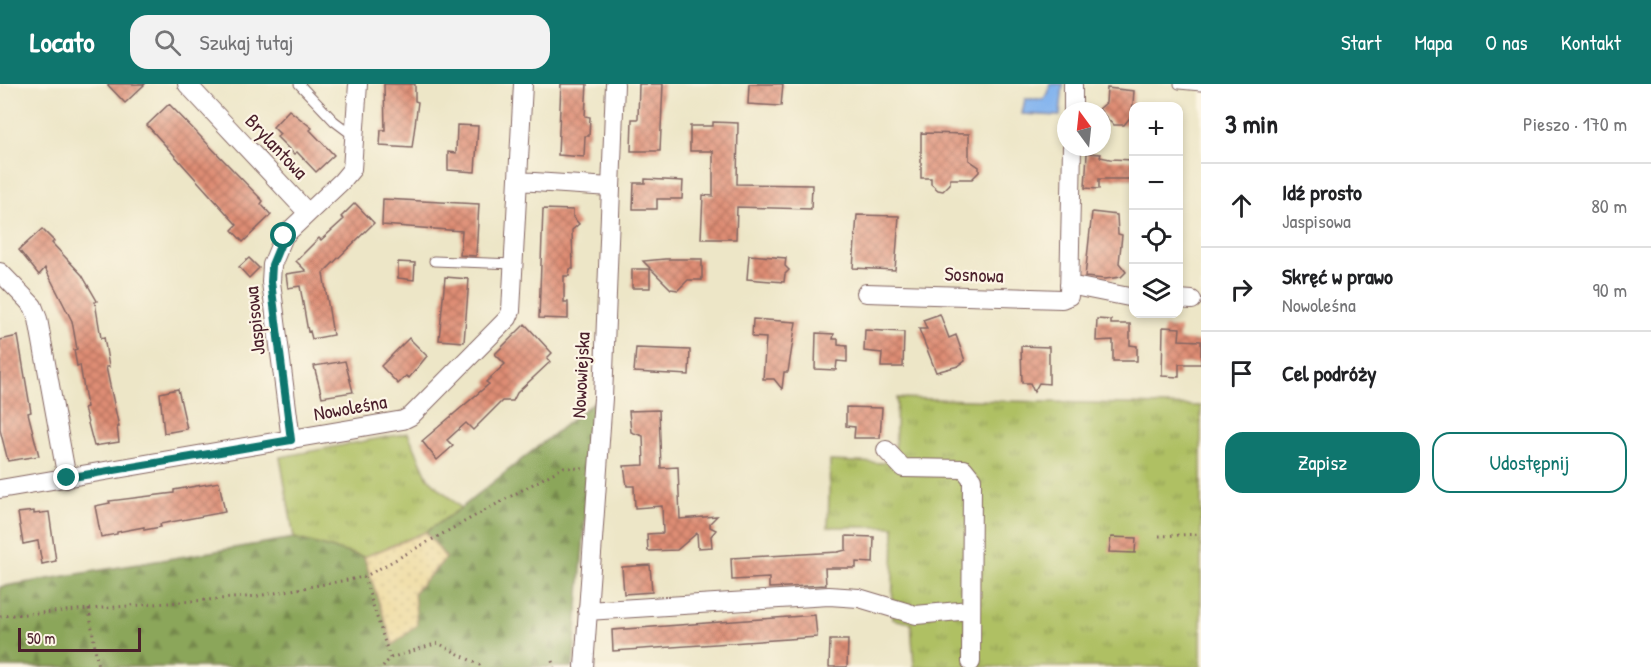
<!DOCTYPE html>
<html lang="pl">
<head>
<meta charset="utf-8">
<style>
  :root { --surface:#fff; --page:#f2f2f2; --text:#202124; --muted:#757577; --line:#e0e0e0; --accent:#0f766e }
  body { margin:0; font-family:"Patrick Hand",sans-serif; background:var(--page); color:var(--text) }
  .controls { position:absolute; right:18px; top:18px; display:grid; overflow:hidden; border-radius:12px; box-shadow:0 3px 9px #0003 }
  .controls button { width:54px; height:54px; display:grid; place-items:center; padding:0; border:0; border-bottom:2px solid var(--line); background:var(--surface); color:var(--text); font:30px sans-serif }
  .compass { position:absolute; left:1057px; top:18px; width:54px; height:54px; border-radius:50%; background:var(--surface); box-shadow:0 3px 9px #0003; rotate:345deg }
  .scale { position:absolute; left:18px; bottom:15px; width:123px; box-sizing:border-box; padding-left:6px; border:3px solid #4a1f2b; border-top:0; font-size:16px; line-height:21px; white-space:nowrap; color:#4a1f2b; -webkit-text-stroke:4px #fcf5e5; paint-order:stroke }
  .stop { position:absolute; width:18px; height:18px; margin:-14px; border:4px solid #0f766e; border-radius:50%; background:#fff }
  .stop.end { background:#0f766e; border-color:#fff; box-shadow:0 2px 6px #0008 }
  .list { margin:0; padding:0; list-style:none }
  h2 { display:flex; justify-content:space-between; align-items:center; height:78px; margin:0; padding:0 24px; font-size:26px }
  h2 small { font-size:20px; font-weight:400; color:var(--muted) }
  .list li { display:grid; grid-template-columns:39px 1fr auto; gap:18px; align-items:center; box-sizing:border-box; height:84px; padding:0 24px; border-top:2px solid var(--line) }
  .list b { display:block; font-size:22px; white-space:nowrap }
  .list p { margin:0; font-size:20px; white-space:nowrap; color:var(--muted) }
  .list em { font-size:20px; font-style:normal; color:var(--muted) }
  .actions { display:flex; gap:12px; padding:18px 24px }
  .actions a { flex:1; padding:14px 0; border:2px solid var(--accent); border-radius:18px; text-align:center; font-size:21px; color:var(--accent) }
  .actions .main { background:var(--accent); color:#fff }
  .icon { flex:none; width:33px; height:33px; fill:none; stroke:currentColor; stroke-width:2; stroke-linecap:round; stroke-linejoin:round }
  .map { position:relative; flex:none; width:1201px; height:583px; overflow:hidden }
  header { display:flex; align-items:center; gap:36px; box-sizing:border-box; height:84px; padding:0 30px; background:var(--accent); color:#fff }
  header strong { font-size:28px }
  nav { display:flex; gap:33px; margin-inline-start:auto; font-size:21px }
  .search { width:420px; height:54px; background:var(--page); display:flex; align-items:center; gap:15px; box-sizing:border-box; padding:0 21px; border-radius:18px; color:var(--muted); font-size:22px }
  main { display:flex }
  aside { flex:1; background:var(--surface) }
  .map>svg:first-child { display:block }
  .grass { fill:url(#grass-tufts); stroke:#7c7048; stroke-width:1.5 }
  .forest { fill:url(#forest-firs); stroke:#6a6242; stroke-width:1.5 }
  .sand { fill:url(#sand-dots); stroke:#9c7c64; stroke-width:1.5 }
  .water { fill:#82b3ee; stroke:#66698c; stroke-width:1.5 }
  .building { fill:url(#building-cross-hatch) }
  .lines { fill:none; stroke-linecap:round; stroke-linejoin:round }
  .service-casing { stroke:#836562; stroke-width:11 }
  .minor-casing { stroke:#836562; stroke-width:20 }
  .path { stroke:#836562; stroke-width:3; stroke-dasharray:1.5 4.5; stroke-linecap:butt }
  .service { stroke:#fff; stroke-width:9 }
  .minor { stroke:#fff; stroke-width:18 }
  .route { stroke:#0f766e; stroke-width:8 }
  .labels { text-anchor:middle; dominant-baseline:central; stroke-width:4.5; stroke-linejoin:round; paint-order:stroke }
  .street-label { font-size:20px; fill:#4a1f2b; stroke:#fcf5e5 }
</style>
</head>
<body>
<header>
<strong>Locato</strong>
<div class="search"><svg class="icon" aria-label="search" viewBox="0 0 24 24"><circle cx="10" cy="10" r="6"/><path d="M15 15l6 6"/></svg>Szukaj tutaj</div>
<nav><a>Start</a><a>Mapa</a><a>O nas</a><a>Kontakt</a></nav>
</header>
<main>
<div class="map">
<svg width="1201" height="583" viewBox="0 0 1201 583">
  <defs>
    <pattern id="grass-tufts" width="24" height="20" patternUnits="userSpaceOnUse" patternTransform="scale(1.5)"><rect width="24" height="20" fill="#afc064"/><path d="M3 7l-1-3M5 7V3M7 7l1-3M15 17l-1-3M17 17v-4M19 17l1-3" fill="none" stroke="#909b53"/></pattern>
    <pattern id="forest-firs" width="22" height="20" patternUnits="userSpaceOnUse" patternTransform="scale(1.5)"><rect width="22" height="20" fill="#8ba65a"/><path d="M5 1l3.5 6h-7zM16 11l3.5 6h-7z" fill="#74874b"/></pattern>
    <pattern id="sand-dots" width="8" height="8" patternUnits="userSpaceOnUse" patternTransform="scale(1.5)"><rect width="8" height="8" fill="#eeda9e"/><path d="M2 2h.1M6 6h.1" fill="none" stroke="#cebb88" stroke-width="1.8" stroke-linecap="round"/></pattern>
    <pattern id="building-cross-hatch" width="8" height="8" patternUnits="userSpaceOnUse" patternTransform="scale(1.5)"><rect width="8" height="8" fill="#de8d74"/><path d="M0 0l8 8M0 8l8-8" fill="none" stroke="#b6735f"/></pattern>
  </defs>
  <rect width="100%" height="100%" fill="#fcf5e5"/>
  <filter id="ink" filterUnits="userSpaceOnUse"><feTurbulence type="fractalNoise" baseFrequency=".0167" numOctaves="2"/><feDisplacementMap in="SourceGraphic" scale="12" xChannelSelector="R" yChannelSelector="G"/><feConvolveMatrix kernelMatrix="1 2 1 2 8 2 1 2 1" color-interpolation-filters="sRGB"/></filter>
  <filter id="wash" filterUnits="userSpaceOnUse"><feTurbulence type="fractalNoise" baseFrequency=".008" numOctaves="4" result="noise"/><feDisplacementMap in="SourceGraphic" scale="24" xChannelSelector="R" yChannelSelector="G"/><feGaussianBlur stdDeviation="1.35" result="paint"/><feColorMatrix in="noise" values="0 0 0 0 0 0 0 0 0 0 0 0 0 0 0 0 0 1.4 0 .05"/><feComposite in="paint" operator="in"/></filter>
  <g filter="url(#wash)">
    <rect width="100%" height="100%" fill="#ede6c7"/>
    <path class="grass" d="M897 314 1201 322V583H914L911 539 892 535 894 443H828L830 377 884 379 895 366Z
      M408 349 428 394 461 424 426 448 364 473 294 454 280 373Z"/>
    <path class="forest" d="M595 317 573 583H0V503L294 454 364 473 393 560 416 541 414 508 446 474 426 448 461 424Z"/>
    <path class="sand" d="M426 448 446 474 414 508 417 541 393 561 364 473Z"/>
    <path class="water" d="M1050 0H1063L1060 32 1022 30 1025 15H1043L1048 10Z"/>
    <g id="blocks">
      <path class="building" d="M107 0H145L125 19Z
        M384 0H415V17L418 18 412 64 380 62 381 46H385Z
        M561 0H587L585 32 590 33 589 52H585L584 73 558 71Z
        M639 0H663L660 67H631L632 35H638Z
        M749 0H783L781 22 748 20Z
        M1107 4 1134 7 1132 31 1124 41H1113L1099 25 1106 19Z
        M169 20 263 117 261 120 271 131 243 158 232 146 237 141 147 41Z
        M289 26 312 44 310 46 334 71 316 88 297 68 294 70 277 53 280 50 273 43Z
        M713 38 738 39 737 100 812 101 811 125 737 123 736 155H701L703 111 713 112V67H690V42H713Z
        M457 41 478 42 475 88 448 86V68L456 69Z
        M921 49 969 50V76L979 83V88L972 95H950V100L943 107 938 106 931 100V94H921Z
        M1087 69 1101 70 1100 73 1110 75 1134 76V95H1099V105L1085 104Z
        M645 95 683 97 682 115H657V125H633L634 99H645Z
        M383 115 479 120 476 172 460 171 462 147 382 141Z
        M355 119 374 139 323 189 333 251 312 255 310 247 308 248 300 202 288 204 286 190 306 187 296 177 319 154 321 156 344 135 341 133Z
        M543 125 573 126V133L579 140 572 146 573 185H570L569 192H564V218H568V235L539 234Z
        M1092 128 1117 131 1118 150 1122 151 1119 179 1126 188 1121 193 1105 195 1085 193Z
        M857 131 899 132 895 186 853 184Z
        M42 145 54 157 52 159 82 191 97 217 95 218 101 254 104 253 109 283H106L119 343H117L119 358 94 362 84 324 87 323 80 281 77 282 74 266 77 265 72 237 45 184 39 191 19 166Z
        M749 171 786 174 785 182 789 186 785 190 784 198 747 195Z
        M249 174 259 184 249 194 239 183Z
        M665 175H702V196H688L678 206 671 205 643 177Z
        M398 178 415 179 414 196 398 194Z
        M632 185H650V204H632Z
        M445 193 469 195 464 258 439 256Z
        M940 230 949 254 956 251 965 277 958 282 936 288 919 245H927L923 236Z
        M753 235 796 238 788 288H784L782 305 774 295H763L766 254 752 253Z
        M1097 235 1111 236V240H1130V261L1137 262V277H1113V256L1096 257Z
        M525 240 552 269 547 274 550 278 517 309 513 317H502L473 346 466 339 447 356 453 362 437 376 422 357 489 300 486 298 505 280 495 270Z
        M1163 243 1180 244 1179 256 1201 257V280H1179V293L1162 292Z
        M865 246 904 248 903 283H881L882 269 864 267Z
        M816 249 834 250 833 255H838V261L847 262V278L837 277 836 286 815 285Z
        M18 252 31 328 28 329 39 372 8 377 0 346V256Z
        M409 254 427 272 409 294 406 292 398 300 381 282Z
        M1021 262 1049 263V300L1039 299 1034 308 1030 299H1022Z
        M636 264 690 266 689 291 634 288Z
        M345 277 353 308 322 313 314 282Z
        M178 305 187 345 164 349 160 309Z
        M846 323 882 324 880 354H854L855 343 846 342Z
        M659 326 661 384 678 383 680 435 717 432 710 439V443L716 446 711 452 712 463 698 464 697 449 677 466 648 467 647 450 663 449 662 422 635 424 634 402H627L624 382 644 381 643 352 631 348 629 327Z
        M219 398 225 428 160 440 161 443 144 446V443L117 448V450L101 453 95 422 110 419 109 417 174 409V406Z
        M34 427V430L49 428 56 477 42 480 38 457 23 460 18 429Z
        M846 452 874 453 873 479 856 478V484H825L826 501 769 504V494L732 496 731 474 838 468 846 466Z
        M1111 453 1136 454 1135 469 1109 468Z
        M650 481 652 508 624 510 622 483Z
        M815 531 817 553 613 567 612 546Z
        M830 556H848L847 583H829Z"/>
    </g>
  </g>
  <g filter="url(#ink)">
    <use href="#blocks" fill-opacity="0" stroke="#836562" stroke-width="1.5"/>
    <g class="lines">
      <defs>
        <path id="service" d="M299 0 334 37 354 52
          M1179 0 1201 2
          M434 177 515 180"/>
        <path id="minor" d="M187 0 308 129
          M1073 27V0
          M519 97 610 103
          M0 188 33 222 38 235 67 395
          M1069 201 1134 214
          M866 209 1062 215 1069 212 1072 63
          M1178 215 1192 216
          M291 356 271 198 272 181 284 152 342 97 352 85 358 0
          M886 366 903 384 964 385 972 395 971 578
          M0 405 403 336 411 332 508 234 511 227 523 0
          M587 527 829 512 859 514 916 531 970 526
          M584 583 603 314 615 0"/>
      </defs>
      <use href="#service" class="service-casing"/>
      <use href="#minor" class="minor-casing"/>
      <path class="path" d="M1159 452 1201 450
        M364 493 390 574
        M89 525 98 583
        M0 532 258 512 364 493 564 383 583 385
        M552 577 554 583
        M383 583 390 574 438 559 483 583"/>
      <use href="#service" class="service"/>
      <use href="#minor" class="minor"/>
    </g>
  </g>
  <g class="lines" filter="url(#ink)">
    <path class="route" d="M67 394 291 356 271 198 272 181 284 152"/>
  </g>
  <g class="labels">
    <g class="street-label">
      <text transform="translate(277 62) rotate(47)">Brylantowa</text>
      <text transform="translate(974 190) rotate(2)">Sosnowa</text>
      <text transform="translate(254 237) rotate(-96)">Jaspisowa</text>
      <text transform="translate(580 291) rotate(-87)">Nowowiejska</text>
      <text transform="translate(350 323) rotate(-10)">Nowoleśna</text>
    </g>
  </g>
</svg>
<div class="controls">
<button>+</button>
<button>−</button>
<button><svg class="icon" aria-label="locate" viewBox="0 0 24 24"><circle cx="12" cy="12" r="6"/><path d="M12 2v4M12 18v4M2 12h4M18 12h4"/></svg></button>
<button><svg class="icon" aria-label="layers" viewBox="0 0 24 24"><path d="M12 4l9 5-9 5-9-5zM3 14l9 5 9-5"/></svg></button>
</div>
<svg class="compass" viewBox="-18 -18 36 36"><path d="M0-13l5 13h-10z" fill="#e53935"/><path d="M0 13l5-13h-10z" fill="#757577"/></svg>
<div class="scale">50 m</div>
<div class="stop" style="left:284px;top:152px"></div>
<div class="stop end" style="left:67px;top:394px"></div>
</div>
<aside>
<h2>3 min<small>Pieszo · 170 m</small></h2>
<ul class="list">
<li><svg class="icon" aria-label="ahead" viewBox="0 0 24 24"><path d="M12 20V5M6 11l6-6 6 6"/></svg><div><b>Idź prosto</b><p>Jaspisowa</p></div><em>80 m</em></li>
<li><svg class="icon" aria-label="right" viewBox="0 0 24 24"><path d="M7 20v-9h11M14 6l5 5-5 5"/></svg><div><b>Skręć w prawo</b><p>Nowoleśna</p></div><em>90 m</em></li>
<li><svg class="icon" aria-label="arrive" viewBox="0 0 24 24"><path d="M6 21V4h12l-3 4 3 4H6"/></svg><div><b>Cel podróży</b></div></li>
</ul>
<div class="actions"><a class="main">Zapisz</a><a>Udostępnij</a></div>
</aside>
</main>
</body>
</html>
